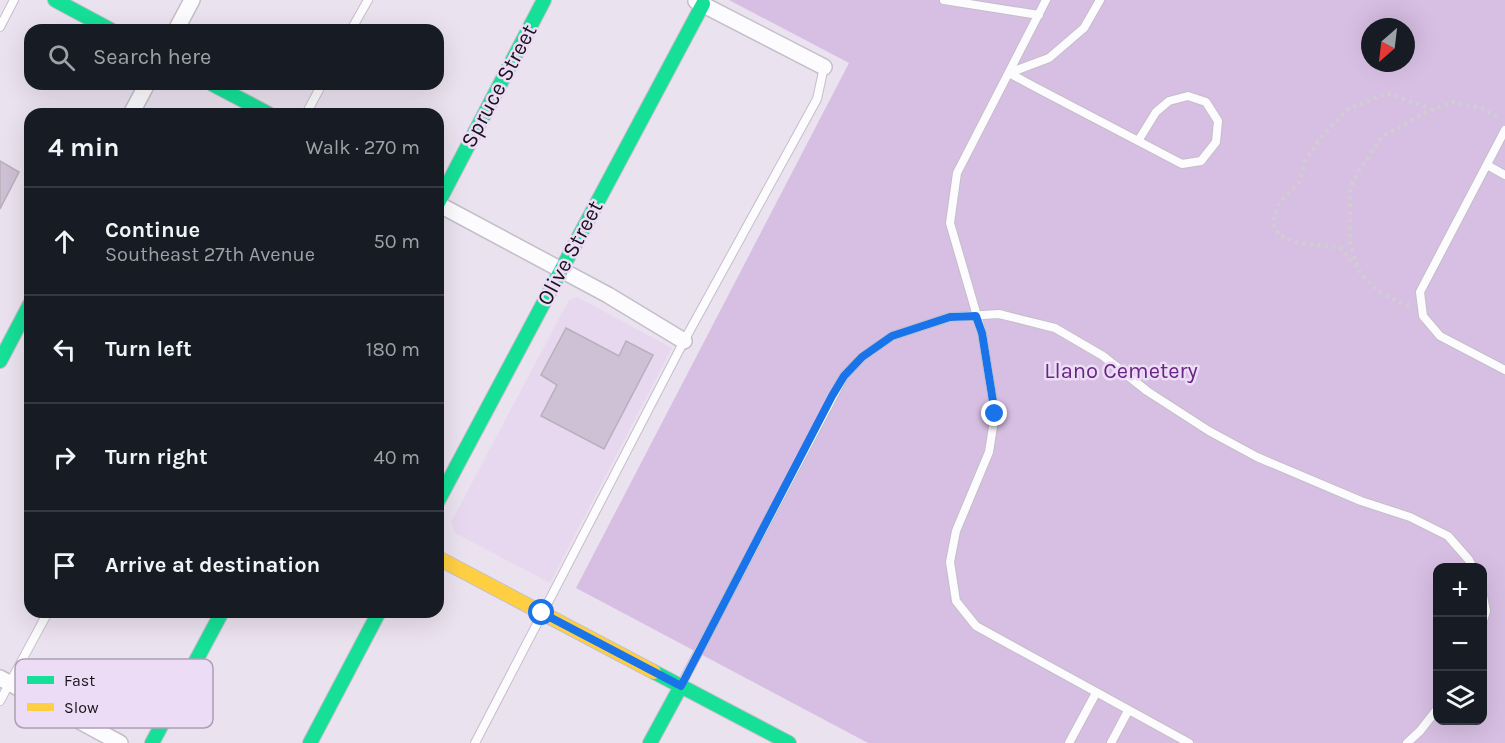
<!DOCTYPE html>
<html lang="en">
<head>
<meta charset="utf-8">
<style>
  :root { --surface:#171b24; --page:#242831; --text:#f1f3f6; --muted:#9ea1a6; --line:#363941 }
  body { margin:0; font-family:Karla,sans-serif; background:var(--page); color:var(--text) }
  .controls { position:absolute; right:18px; bottom:18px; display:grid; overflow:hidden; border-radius:12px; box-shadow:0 6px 24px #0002 }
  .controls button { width:54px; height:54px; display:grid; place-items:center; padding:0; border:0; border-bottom:2px solid var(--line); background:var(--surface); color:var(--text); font:30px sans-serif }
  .compass { position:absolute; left:1361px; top:18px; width:54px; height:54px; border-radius:50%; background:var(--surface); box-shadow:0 6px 24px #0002; rotate:208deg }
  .stop { position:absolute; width:18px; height:18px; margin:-14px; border:4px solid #1a73e8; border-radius:50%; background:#fff }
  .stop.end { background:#1a73e8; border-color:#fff; box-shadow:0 2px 6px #0008 }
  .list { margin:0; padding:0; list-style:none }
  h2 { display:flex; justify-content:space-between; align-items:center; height:78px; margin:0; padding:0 24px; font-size:26px }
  h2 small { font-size:20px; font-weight:400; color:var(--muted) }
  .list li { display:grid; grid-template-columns:39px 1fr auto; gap:18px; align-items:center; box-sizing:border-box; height:108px; padding:0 24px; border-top:2px solid var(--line) }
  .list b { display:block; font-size:22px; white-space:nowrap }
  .list p { margin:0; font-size:20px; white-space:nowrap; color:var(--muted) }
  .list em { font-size:20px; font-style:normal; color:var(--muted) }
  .icon { flex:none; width:33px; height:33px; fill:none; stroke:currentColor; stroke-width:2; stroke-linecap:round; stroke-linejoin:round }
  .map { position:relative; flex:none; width:1505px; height:743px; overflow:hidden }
  .search { position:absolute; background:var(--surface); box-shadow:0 6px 24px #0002; left:24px; top:24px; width:420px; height:66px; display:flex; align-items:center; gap:15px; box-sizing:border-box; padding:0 21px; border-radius:18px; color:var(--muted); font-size:22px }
  .panel { position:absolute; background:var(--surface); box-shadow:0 6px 24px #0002; left:24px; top:108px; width:420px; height:510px; border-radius:18px }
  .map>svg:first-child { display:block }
  .built { fill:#e7d8ef }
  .green { fill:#d7bfe3; fill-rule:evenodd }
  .building { fill:#cec0d5; stroke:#b7b0bb; stroke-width:1.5 }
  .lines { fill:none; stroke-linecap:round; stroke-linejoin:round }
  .lane-casing { stroke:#c4bec8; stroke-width:10 }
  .street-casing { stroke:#c4bec8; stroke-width:18 }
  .fast-casing { stroke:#c4bec8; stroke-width:16 }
  .slow-casing { stroke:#c4bec8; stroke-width:16 }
  .path { stroke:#d1ced2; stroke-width:4; stroke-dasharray:3 4.5; stroke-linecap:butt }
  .lane { stroke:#fcfbfd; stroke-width:8 }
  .street { stroke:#fcfbfd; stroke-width:15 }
  .fast { stroke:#16e098; stroke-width:14 }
  .slow { stroke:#ffcf43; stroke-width:14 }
  .route { stroke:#1a73e8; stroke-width:8 }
  .labels { text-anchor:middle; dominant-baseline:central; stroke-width:5; stroke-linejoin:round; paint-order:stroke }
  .street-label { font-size:22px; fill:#18121b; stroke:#ecdcf5 }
  .park-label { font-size:22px; fill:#672683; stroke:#ecdcf5 }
  .key { fill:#ecdcf5; stroke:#ac9fb4; stroke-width:1.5 }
  .key-label { font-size:16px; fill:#18121b }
</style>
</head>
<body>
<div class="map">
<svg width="1505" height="743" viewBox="0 0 1505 743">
  <rect width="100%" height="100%" fill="#ebe2ef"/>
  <path class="built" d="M577 297 672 348 550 583 455 533 451 522 569 300Z"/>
  <path class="green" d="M729 0H1505V743H868L576 588 849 63ZM1370 27H1406V63H1370ZM1438 568H1482V720H1438Z"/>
  <path class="building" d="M0 161 19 172 0 209Z
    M566 328 619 356 626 341 653 355 604 449 541 416 557 385 541 375Z"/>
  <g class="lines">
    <defs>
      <path id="lane" d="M944 0 1039 15
        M1046 0 957 173 950 223 982 333 995 414 989 452 956 531 950 562 956 601 976 626 1189 743
        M0 27 14 0
        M351 30 368 0
        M1009 73 1033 86 1182 164 1201 161 1216 142 1218 121 1206 102 1188 96 1169 101 1156 112 1138 141
        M1009 73 1049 58 1084 28 1100 0
        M306 114 322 84
        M1505 130 1420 292 1423 316 1440 336 1505 370
        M1487 165 1505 175
        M1482 591 1486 611 1482 624
        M681 685 844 376 862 357 892 336 950 317 999 314 1055 328 1103 356 1147 391 1209 431 1257 457 1361 501 1410 517 1448 536 1469 560 1473 568
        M0 701 48 612
        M475 743 684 341 817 99 824 67
        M1069 743 1096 693
        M1111 743 1128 711
        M1407 743 1420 731 1438 708"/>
      <path id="street" d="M696 1 824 67
        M176 30 192 0
        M131 114 147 84
        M438 204 608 295 684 341
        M0 678 120 743"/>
      <path id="fast" d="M55 0 111 30
        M212 84 269 114
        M438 203 544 0
        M0 361 30 304
        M438 501 703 4
        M654 672 789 743
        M152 743 222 612
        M310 743 379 612
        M650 743 681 686"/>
      <path id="slow" d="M438 558 654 672"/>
    </defs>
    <use href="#lane" class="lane-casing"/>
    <use href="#street" class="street-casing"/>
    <use href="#fast" class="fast-casing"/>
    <use href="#slow" class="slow-casing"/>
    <path class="path" d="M1356 267 1341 248 1294 242 1279 235 1272 222 1280 202 1299 183 1306 159 1319 140 1346 110 1387 93 1431 109
      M1409 305 1403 304 1380 292 1360 274 1350 244V188L1360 169 1382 137 1422 114 1453 102 1481 108 1500 118"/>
    <use href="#lane" class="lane"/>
    <use href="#street" class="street"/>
    <use href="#fast" class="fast"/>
    <use href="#slow" class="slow"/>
  </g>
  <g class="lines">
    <path class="route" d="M542 613 681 686 832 396 844 376 862 357 892 336 950 317 976 316 982 333 995 414"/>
  </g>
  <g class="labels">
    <g class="street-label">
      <text transform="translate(499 86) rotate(-62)">Spruce Street</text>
      <text transform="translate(570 253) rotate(-62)">Olive Street</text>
    </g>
    <g class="park-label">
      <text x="1121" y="371">Llano Cemetery</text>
    </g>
  </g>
  <rect x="15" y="659" width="198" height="69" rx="9" class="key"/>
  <rect x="27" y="676" width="27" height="8" fill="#16e098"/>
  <rect x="27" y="703" width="27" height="8" fill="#ffcf43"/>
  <g class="key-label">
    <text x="64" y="686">Fast</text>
    <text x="64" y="713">Slow</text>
  </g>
</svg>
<div class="controls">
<button>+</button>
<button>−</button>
<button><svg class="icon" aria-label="layers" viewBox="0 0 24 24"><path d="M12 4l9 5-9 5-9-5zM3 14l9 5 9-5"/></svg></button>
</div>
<svg class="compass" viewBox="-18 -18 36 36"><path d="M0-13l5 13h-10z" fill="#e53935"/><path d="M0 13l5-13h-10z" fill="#9ea1a6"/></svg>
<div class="stop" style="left:542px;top:613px"></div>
<div class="stop end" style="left:995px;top:414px"></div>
<div class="search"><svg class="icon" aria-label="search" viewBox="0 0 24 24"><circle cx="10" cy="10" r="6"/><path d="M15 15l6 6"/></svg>Search here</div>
<section class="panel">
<h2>4 min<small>Walk · 270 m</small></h2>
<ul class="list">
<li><svg class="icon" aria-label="ahead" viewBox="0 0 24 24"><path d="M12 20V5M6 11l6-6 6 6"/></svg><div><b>Continue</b><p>Southeast 27th Avenue</p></div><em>50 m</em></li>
<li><svg class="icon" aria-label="left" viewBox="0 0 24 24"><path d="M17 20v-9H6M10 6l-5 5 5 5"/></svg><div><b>Turn left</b></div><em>180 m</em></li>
<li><svg class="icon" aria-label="right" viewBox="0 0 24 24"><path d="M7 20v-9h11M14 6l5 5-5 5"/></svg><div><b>Turn right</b></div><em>40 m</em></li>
<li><svg class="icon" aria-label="arrive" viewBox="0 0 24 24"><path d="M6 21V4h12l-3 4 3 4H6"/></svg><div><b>Arrive at destination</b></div></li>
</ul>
</section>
</div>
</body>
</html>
